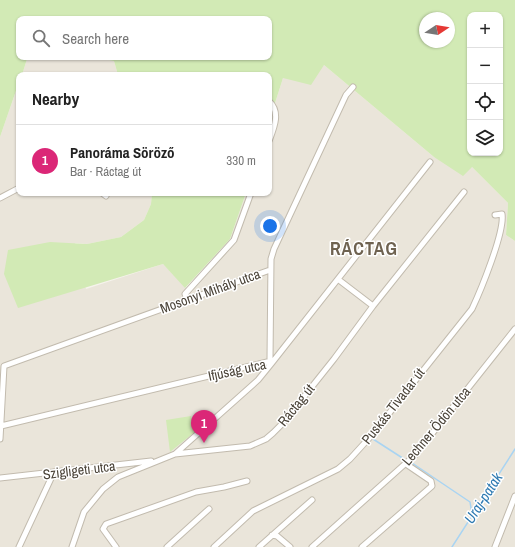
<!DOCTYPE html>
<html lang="en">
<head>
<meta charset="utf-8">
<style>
  :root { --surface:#fff; --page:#f6f6f6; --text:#222; --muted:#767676; --line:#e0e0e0; --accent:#db2777 }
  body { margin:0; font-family:"Archivo Narrow",sans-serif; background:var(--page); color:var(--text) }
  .controls { position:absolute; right:12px; top:12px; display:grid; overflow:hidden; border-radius:8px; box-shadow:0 1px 3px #0004 }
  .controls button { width:36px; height:36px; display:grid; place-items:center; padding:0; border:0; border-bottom:1px solid var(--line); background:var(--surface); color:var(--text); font:20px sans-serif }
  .compass { position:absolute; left:419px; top:12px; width:36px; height:36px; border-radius:50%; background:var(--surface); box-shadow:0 1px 3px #0004; rotate:78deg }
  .you { position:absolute; left:270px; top:226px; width:14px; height:14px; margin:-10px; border:3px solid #fff; border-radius:50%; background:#1a73e8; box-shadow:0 0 0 6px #1a73e833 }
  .badge { display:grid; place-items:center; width:26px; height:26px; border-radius:50%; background:var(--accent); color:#fff; font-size:13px; font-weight:700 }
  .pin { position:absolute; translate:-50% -33px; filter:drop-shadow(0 1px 2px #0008) }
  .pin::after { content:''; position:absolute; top:21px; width:14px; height:12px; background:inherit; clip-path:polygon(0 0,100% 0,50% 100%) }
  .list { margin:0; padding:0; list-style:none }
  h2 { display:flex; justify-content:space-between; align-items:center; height:52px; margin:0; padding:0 16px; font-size:17px }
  h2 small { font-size:13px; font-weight:400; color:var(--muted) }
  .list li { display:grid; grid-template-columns:26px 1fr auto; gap:12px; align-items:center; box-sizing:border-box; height:72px; padding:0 16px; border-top:1px solid var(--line) }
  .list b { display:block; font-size:15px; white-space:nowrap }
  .list p { margin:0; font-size:13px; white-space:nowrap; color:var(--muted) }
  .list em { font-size:13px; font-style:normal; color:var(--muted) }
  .icon { flex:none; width:22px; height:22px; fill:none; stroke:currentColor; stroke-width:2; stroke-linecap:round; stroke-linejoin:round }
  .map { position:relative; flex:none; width:515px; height:547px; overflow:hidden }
  .search { position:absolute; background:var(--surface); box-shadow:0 1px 3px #0004; left:16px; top:16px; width:256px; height:44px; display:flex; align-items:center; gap:10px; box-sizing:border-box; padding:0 14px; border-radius:8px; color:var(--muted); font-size:15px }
  .panel { position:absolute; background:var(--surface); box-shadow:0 1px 3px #0004; left:16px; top:72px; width:256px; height:124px; border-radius:8px }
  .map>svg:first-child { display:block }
  .residential { fill:#eae5da }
  .green { fill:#d2eab5; fill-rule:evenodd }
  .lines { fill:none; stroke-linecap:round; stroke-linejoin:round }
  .stream { stroke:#a9d4f2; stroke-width:1.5 }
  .minor-casing { stroke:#c2bbae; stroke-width:7 }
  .minor { stroke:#fff; stroke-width:5 }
  .labels { text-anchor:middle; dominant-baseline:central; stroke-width:3; stroke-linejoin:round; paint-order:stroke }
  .street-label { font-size:14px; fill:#4b4439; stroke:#fff }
  .water-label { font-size:15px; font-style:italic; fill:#2e7ab2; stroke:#fff }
  .district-label { font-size:18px; font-weight:bold; letter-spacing:1px; fill:#6e6250; stroke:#fff }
</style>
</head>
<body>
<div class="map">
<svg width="515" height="547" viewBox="0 0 515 547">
  <rect width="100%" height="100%" fill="#f6f3ec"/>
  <path class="residential" d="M35 57H93L114 61 118 75H22L27 59Z
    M324 65 434 157 472 167 508 203 506 235 515 241V547H0V137L19 82V193H152L151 204 144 220 121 237 87 244 75 243 86 289 163 264 186 288 230 239 246 193H269V122L283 78Z"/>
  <path class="green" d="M0 0H515V241L506 235 508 203 472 167 463 176 434 157 324 65 311 85 283 78 269 122V75H118L114 61 93 57H269V19H19V57H32L27 59 22 75H19V82L0 137ZM470 15H500V153H470ZM425 18H449V42H425Z
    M152 193H246L230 239 185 288 163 264 18 308 4 274 8 250 50 242 87 244 121 237 144 220 151 204Z
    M191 416 196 431 170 452 166 420Z"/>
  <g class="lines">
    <path class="stream" d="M373 439 404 459
      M412 463 470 502 472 514
      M452 547 515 449"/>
    <defs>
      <path id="minor" d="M269 101C281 112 274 128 269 141
        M102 193 106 196
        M0 198 19 188
        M339 280 373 306
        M187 299 185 294 234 240 251 193
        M1 426 267 362 271 364 430 162
        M0 439 4 366 270 270
        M175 454 258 380 271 364 270 359 271 259 274 249 346 95 353 87
        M0 478 151 461
        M272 535 277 536 290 547
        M19 547 54 472
        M72 547 84 512 103 489 118 477 175 454 250 446 266 439 273 433 283 423 334 359 373 306 464 192
        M116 547 103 529 106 524 196 492 224 487 247 481
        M167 547 209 509
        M214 547 253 511 338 469 350 459 371 436 472 309C480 292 505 232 502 214L495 215
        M259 547 312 500
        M312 547 415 455 515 329
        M362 547 432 486 431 481 406 464
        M495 547 515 496"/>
    </defs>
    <use href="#minor" class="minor-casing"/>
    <use href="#minor" class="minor"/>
  </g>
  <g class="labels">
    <g class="street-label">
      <text transform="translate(210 291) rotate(-20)">Mosonyi Mihály utca</text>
      <text transform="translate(237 370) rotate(-12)">Ifjúság utca</text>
      <text transform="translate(296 405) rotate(-51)">Ráctag út</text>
      <text transform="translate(393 406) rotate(-52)">Puskás Tivadar út</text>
      <text transform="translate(436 426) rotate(-50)">Lechner Ödön utca</text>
      <text transform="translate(79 470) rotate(-7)">Szigligeti utca</text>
    </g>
    <g class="water-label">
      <text transform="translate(483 498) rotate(-57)">Uraj-patak</text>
    </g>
    <g class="district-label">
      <text x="364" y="248">RÁCTAG</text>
    </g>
  </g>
</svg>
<div class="controls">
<button>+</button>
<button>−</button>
<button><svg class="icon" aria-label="locate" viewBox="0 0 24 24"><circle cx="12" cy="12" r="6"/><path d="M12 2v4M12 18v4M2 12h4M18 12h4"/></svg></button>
<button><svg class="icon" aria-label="layers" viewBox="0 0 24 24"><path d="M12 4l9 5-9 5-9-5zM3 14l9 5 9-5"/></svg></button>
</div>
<svg class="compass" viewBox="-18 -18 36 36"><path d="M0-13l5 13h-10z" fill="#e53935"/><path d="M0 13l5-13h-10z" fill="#767676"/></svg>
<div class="you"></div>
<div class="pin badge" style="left:204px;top:443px">1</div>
<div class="search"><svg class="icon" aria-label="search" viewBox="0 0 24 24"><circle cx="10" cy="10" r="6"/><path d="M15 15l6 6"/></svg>Search here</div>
<section class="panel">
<h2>Nearby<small></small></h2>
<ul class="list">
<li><span class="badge">1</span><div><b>Panoráma Söröző</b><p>Bar · Ráctag út</p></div><em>330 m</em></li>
</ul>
</section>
</div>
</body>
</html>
